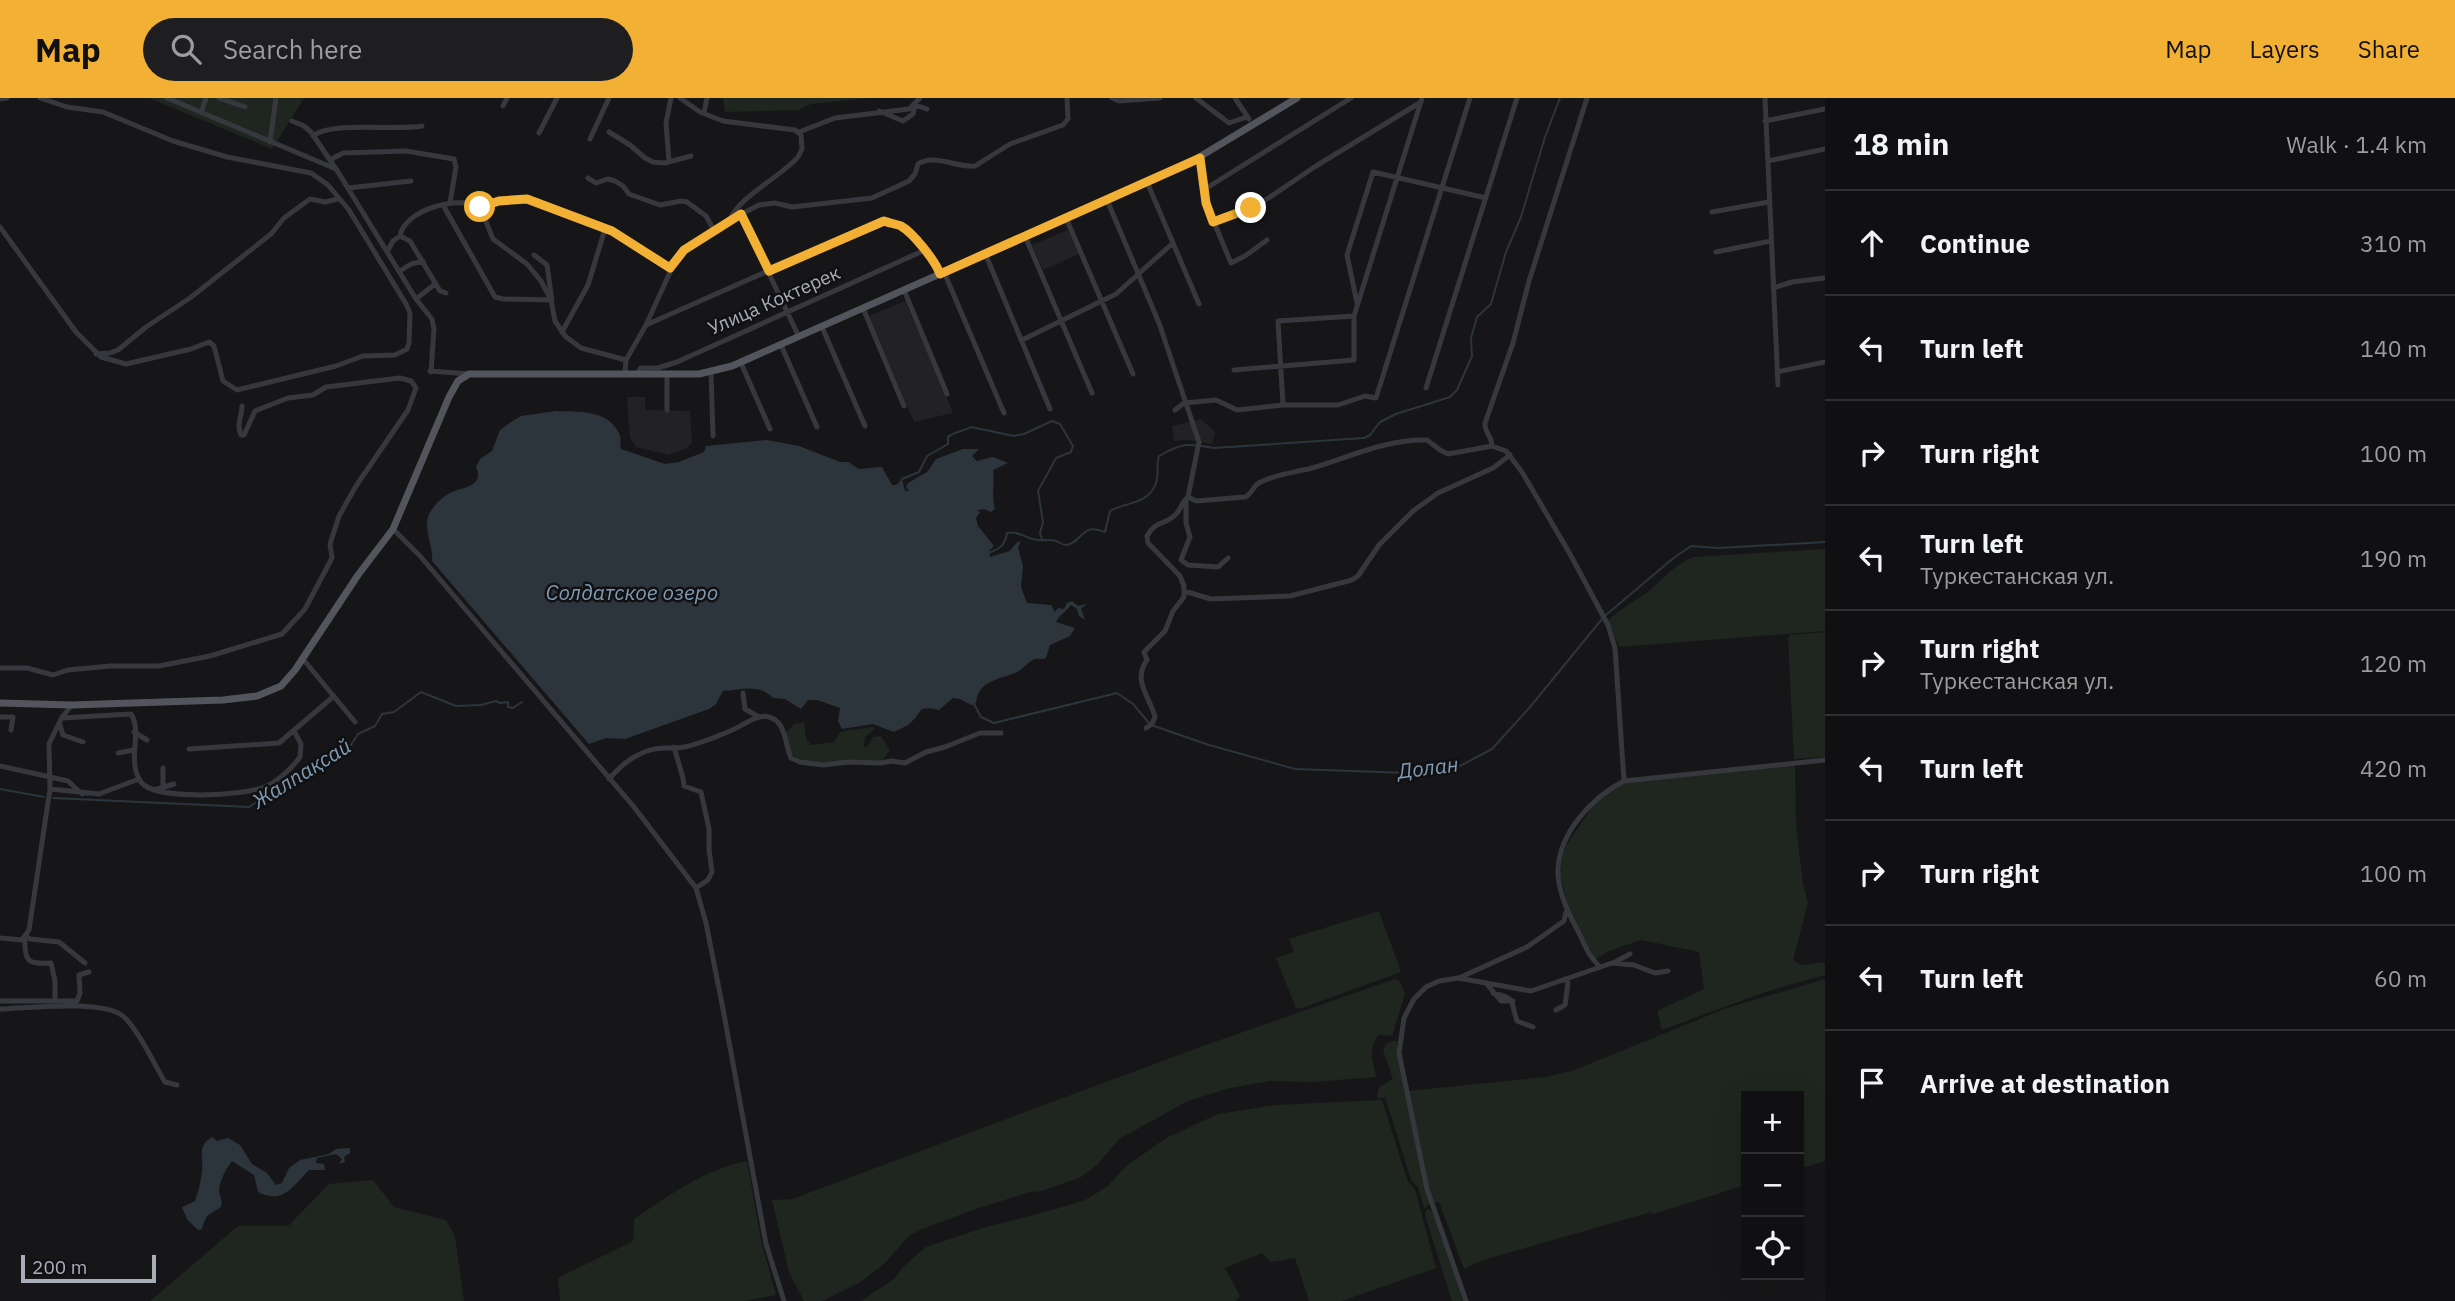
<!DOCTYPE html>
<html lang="en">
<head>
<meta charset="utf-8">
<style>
  :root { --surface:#101012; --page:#1e1e20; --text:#f1f3f6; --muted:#9c9d9f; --line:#303032; --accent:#f2b134 }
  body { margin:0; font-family:"IBM Plex Sans",sans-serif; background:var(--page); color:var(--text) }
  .controls { position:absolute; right:21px; bottom:21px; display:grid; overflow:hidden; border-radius:0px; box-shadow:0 7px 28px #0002 }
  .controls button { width:63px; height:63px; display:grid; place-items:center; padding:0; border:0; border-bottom:2px solid var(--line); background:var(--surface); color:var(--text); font:35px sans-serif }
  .scale { position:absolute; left:21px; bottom:18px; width:135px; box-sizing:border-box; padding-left:7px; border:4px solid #a8adb8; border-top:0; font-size:19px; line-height:24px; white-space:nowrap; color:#a8adb8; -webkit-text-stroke:5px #111113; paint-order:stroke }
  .stop { position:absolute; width:21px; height:21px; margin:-16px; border:5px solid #f2b134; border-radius:50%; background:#fff }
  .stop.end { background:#f2b134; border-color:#fff; box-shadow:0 2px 7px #0008 }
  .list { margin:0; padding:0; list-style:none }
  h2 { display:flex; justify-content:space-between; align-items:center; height:91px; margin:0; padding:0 28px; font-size:30px }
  h2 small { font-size:23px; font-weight:400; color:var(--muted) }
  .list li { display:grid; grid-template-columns:46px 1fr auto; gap:21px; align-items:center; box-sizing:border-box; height:105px; padding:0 28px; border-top:2px solid var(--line) }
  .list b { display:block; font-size:26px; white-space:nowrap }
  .list p { margin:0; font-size:23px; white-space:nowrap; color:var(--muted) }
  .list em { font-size:23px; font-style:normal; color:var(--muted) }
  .icon { flex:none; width:38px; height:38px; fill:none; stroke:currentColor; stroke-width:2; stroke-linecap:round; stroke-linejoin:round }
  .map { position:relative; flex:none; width:1825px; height:1203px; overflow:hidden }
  header { display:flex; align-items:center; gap:42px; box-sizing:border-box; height:98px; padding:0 35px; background:var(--accent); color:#111 }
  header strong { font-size:33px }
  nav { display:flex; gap:38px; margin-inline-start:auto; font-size:24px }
  .search { width:490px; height:63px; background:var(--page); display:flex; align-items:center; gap:18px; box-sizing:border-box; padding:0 24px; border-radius:38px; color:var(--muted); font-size:26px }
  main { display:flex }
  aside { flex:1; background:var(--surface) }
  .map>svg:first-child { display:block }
  .built { fill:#222225 }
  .green { fill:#1e261f }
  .water { fill:#2c353c }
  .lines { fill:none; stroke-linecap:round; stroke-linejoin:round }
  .stream { stroke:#2c353c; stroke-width:2 }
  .minor { stroke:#37383d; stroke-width:5 }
  .major { stroke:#53555c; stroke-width:7 }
  .route { stroke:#f2b134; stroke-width:9 }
  .labels { text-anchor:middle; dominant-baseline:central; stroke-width:5; stroke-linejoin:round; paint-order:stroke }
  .street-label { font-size:19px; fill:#a8adb8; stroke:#111113 }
  .water-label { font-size:21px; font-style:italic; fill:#7f9bb3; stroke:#111113 }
</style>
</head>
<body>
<header>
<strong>Map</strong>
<div class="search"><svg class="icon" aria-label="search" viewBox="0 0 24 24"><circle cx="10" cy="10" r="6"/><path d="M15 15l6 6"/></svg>Search here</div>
<nav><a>Map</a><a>Layers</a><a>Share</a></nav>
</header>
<main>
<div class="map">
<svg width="1825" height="1203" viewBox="0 0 1825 1203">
  <rect width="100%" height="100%" fill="#161618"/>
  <path class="built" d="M1068 132 1079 156 1043 172 1032 147Z
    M905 203 947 300 953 315 914 324 869 218Z
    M627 299H645V312L690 313 692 345 687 350 669 357 636 349 630 340Z
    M1201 321 1215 334 1212 346 1188 342 1174 343 1172 328Z"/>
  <path class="green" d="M149 0H304L272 51Z
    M723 0H868L811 6 798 12 725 14Z
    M1825 451V533L1619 549 1608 522C1620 512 1632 504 1645 496 1662 484 1673 466 1694 459Z
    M1825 534V659L1794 661 1788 540 1790 537Z
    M804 624 806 641 811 647 834 644 840 634 844 633 873 629 875 630 865 639 864 649H867L873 639 881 638 890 652 882 664C854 665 816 673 792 657L785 635 795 626Z
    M1795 667 1796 726 1803 786 1808 805 1793 862 1802 867 1825 864V877L1768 893 1662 932 1657 913 1704 891 1699 854 1641 842 1609 853 1597 860 1596 863 1570 815 1560 777 1562 759 1566 748 1596 703 1624 685Z
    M1379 813 1401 874 1302 910H1296L1276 860 1294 854 1289 841Z
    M1395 881 1400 883 1405 896 1392 938 1379 937C1367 950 1373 964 1376 979L1312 984 1271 983 1230 990 1188 1003 1119 1041 1098 1066 1081 1079 1042 1093 1030 1094 973 1112 920 1132 909 1138 885 1165 859 1185 822 1203H804L789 1174 772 1102 792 1101 1200 949Z
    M1825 881V1063L1799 1071V998H1746V1087L1653 1116 1651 1114 1483 1162 1464 1171 1439 1104H1433L1428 1090 1408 993 1545 979 1572 973 1724 911Z
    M1392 943H1397L1398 960 1430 1104 1426 1110H1424L1418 1089 1411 1082 1385 999 1380 1001 1377 999 1379 989 1393 981 1383 952 1386 946Z
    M1382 1002 1408 1084 1415 1091 1436 1170 1342 1203H1309L1295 1160 1271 1164 1262 1155 1225 1170 1240 1198 1236 1203H861L894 1181 904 1168 926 1149 983 1130 1056 1111 1085 1102 1108 1088 1125 1069 1166 1040 1218 1016 1276 1007Z
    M747 1063 761 1142 776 1197 745 1203H560L558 1180 633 1143 634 1121C668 1098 705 1071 747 1063Z
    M373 1082 394 1109 446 1122 455 1138 464 1203H150L238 1128H288L329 1086Z
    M1428 1111 1433 1114 1463 1203H1452L1427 1124 1425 1115Z"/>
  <path class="water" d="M556 313C578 314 607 311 619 335 622 340 619 345 621 351L665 366 679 364 704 354 706 348 767 342 799 348 840 364H848L859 371 882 369 892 387H896L902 381 905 393H909L906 389 908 385 927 374 936 361 963 351H979L972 358 977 363 993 359 1008 365 993 372C995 385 991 398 995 411L991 414 984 411 977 412 980 414 976 420 978 428 994 448 989 453 990 459 1010 453 1016 445 1021 443 1018 449 1023 468 1021 489 1027 505 1051 507 1055 514 1058 510 1064 511 1067 505 1072 503 1078 508 1087 506 1081 511 1085 522 1079 518 1077 511 1071 507C1066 514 1060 516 1056 524L1075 530 1070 538 1050 547 1046 560C1042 562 1038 560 1035 561 1029 563 1023 571 1017 574 999 582 978 582 976 605L971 607 960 601 953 600 939 612C915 607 925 613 910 625 906 629 899 631 894 634L873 626 842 631 838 623 840 610 817 602H808L801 611 785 601 773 600C758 585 742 592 723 593L716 606 709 611 625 641 606 640 589 646 432 463C434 445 419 426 433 410 437 404 444 398 450 395 462 389 485 389 476 369L480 361 492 353 500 332 511 324 521 318Z
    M212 1039 217 1043 228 1040 240 1047 252 1066 267 1075 276 1087 282 1085 289 1070 300 1062 329 1056 336 1051 350 1050V1055L344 1059 345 1064 339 1066 342 1061 336 1056 317 1060 316 1065 324 1066 325 1072H309C293 1088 283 1107 258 1094L254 1077 232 1063C227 1069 220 1082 219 1091 219 1098 223 1101 221 1109 208 1117 206 1116 202 1131L198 1132 187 1121 182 1109 195 1103C198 1094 201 1084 202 1074 204 1059 196 1049 212 1039Z"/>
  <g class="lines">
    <path class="stream" d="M902 381 919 374 927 358 948 346V339C953 334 964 333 971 329L1014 338 1024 336 1052 323 1060 326 1073 348 1071 354 1056 360 1038 393 1043 424 1040 435 1042 441
      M989 455C1001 450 1005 447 1007 435 1018 432 1028 442 1039 442 1045 443 1050 441 1056 443 1060 444 1062 447 1066 447 1083 445 1080 424 1105 434L1110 413C1126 404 1149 406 1156 385 1159 376 1156 367 1159 358 1182 345 1187 345 1214 350L1364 340 1370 337 1380 324 1396 316 1450 299 1457 292 1472 258 1471 240 1477 219 1491 206 1506 154 1521 119 1545 39 1560 0
      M1606 517 1671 462 1691 448 1718 450 1825 444
      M974 606 981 619 994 625 1117 595 1133 606 1149 625
      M1154 628 1209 647 1295 671 1409 675 1458 669 1492 651 1530 609 1602 521
      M0 691 44 699
      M53 700 249 709 341 647H351L358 636 375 628 382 616 394 614 421 594 456 608 481 607 496 603 500 605 508 604V609L513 610 522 604"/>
    <path class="minor" d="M167 0 336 71
      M219 0 245 9
      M680 0 700 14 723 23 795 32 801 37 802 51 798 59C782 78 737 100 730 122
      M1112 0 1119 3 1160 0
      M1196 0 1229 25 1247 19
      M1235 0 1249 21
      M1765 0 1778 287
      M0 1 7 0
      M503 8 507 0
      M879 13 903 23 913 16 915 7 927 11
      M201 15 206 0
      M704 15 707 0
      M292 23 304 28 311 34 338 74 416 201 432 221 434 231 431 274
      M1765 23 1825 11
      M609 34 630 47 645 60 653 64 665 65 691 58
      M799 34 835 20 909 11 920 0
      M539 35 557 0
      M313 38C331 23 395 33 422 28
      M590 41 609 0
      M270 44 276 0
      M1200 60 1206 105 1231 165 1245 158 1267 142
      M330 62 343 55 406 53 454 61 456 69 450 105
      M669 63 666 25 671 0
      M1768 63 1825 51
      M588 80 596 85 608 81 615 83 623 88 629 96 660 107 681 103 687 104 706 118 715 134
      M1147 84 1199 206
      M348 90 411 83
      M1205 91 1351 0
      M1107 102 1159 225 1199 344 1188 399C1181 404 1181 413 1174 418 1164 427 1155 423 1147 438L1148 445 1180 478 1184 488V499L1173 513 1165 533 1144 554 1147 562C1132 583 1150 599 1155 619L1152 626 1146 630
      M443 107 495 199 503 201 551 202
      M480 109C494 102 518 98 533 102L612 133 670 170
      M1712 114 1769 104
      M741 116 799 239
      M1066 120 1133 276
      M1213 124 1267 101 1316 68 1421 4
      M0 129 76 234 101 259 126 266 191 251 209 244 214 248 223 283 237 292 336 268 363 258 395 257 407 251 409 245 410 215 406 206 349 112 328 87 311 75 227 59 173 43 103 14 67 9 40 0
      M400 138 410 143 440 193 446 195
      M1025 138 1092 295
      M388 152 393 143 400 138C404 112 458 97 480 109L493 141 527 166 541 183 551 202 555 223 565 238 581 250 626 262
      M1716 154 1771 143
      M985 155 1050 311
      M534 157 547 167 552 203
      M400 173 411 166 423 163
      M944 174 1004 315
      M1773 190 1792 184 1825 180
      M904 192 947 296
      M416 201 435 186
      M1357 205 1347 157 1373 74 1486 100
      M863 210 904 308
      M646 227 881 123C905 124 932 154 940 176
      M822 229 865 328
      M562 234 588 187 605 131
      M1022 242 1116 196 1173 145
      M781 247 817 329
      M96 256 110 255 118 252 146 229 190 200 271 136 284 120 310 101 325 104 338 101
      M741 265 770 331
      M1234 272 1354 262V218L1422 0
      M430 273 469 276
      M711 274 713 338
      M1777 274 1825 264
      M625 276 626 262 646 227 676 161 684 152 716 134 730 122 759 107 775 105 792 109 872 100 909 83 915 76 918 66C934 55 956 70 975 68L1010 46 1063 27 1068 21 1067 0
      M637 276 641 270H658L677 264 925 152
      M667 276V312
      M1426 290 1517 0
      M1283 307 1278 223 1354 218
      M1175 312 1184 305 1216 302 1237 312 1283 307H1338L1365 298 1376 300 1470 0
      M1492 348C1492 338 1484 334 1485 325L1513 245 1529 183 1587 0
      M1188 399 1196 403 1245 399C1252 396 1253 388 1259 385 1272 377 1297 374 1312 370 1350 359 1386 341 1427 342L1440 352 1448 356 1492 348 1506 353 1522 374 1570 456 1608 527 1615 550 1624 683
      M1186 401V425L1190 439 1181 462 1188 467 1218 469 1228 460
      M393 431 420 458 634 709 696 790 706 825 723 911 766 1146 784 1203
      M1184 493 1211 501 1290 498 1352 482 1358 478 1379 447 1413 413 1438 395 1493 370 1510 357
      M303 561 355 624
      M0 570H27L53 577 68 572 110 568H159L210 558 282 536 305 511 332 460 330 446 339 418 356 388 408 312 416 290 411 283 400 280 326 289 313 297 288 300 255 313 244 337H241C236 325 242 319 242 308
      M743 595 745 611 759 619
      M0 619H13L11 632
      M62 620 131 616C143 634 126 663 141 684 154 703 247 698 267 688 278 683 293 669 300 659L301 646 294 633
      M60 627 63 637 83 644
      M134 634 147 642
      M674 649 683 680 684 688 701 694 709 731V751L712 774 708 782 696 790
      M189 651 279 645 334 598
      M118 655 134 652
      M0 668 68 683 82 696
      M163 670V688
      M609 681C619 670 628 661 642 655 659 647 668 652 684 649 699 646 716 639 730 633 741 629 758 615 769 619 786 623 785 647 791 660L800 664 823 667 848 664 881 665 891 663 905 665 926 654 945 649 980 635H1001
      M50 691 99 696 139 681
      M154 692 174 686
      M26 838 30 841 59 844 85 865
      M0 840 22 842 29 832 50 691 49 646 62 619 72 607
      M25 841C24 865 29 866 51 865L55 883V902
      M1615 864 1630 856
      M1600 869C1588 858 1585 847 1578 833 1568 815 1557 792 1558 771 1560 733 1593 699 1624 683L1825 662
      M1461 879 1527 849 1564 823 1566 814
      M1486 885 1501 903H1513
      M1493 895C1517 901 1510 902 1517 923L1533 929
      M0 903H77L80 895 79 877 89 874
      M0 911C27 910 106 901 124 919 139 933 154 966 165 984L177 987
      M1556 912 1565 907 1568 885 1565 881
      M1466 1203 1427 1091 1399 955 1404 920 1414 901 1426 889 1439 883 1458 880 1531 893 1612 865 1634 867 1655 875 1668 873"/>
    <path class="major" d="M0 605 72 607 223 602 257 598 281 588 295 572 358 477 393 431 449 299 458 283 469 276H699L732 268 1186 67 1297 0"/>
  </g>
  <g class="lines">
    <path class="route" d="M480 109 499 103 527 101 612 133 670 170 684 152 741 116 769 173 884 123C889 125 896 126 901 128 913 135 935 162 940 176L1200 60 1206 105 1213 124 1251 110"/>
  </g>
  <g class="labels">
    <g class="street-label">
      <text transform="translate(774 202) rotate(-24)">Улица Коктерек</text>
    </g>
    <g class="water-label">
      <text x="632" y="494">Солдатское озеро</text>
      <text transform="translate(1428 669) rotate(-7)">Долан</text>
      <text transform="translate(301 675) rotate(-32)">Жалпақсай</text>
    </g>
  </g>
</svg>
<div class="controls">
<button>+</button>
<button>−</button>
<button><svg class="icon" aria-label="locate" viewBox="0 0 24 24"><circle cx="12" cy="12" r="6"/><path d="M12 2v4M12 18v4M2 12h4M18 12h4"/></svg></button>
</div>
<div class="scale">200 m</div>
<div class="stop" style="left:480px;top:109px"></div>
<div class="stop end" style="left:1251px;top:110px"></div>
</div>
<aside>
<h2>18 min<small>Walk · 1.4 km</small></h2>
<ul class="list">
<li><svg class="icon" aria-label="ahead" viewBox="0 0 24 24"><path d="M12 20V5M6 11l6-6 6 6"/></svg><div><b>Continue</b></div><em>310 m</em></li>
<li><svg class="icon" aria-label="left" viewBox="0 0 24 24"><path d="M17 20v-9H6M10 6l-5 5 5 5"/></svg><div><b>Turn left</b></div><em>140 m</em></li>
<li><svg class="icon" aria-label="right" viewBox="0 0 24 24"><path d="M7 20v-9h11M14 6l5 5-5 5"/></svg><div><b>Turn right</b></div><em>100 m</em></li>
<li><svg class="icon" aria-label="left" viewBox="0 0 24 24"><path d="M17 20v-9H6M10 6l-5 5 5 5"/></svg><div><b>Turn left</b><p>Туркестанская ул.</p></div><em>190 m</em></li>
<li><svg class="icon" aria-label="right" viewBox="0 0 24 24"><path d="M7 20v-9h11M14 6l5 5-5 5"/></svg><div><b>Turn right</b><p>Туркестанская ул.</p></div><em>120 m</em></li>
<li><svg class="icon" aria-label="left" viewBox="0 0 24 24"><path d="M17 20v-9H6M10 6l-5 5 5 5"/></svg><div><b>Turn left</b></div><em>420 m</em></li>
<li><svg class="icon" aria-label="right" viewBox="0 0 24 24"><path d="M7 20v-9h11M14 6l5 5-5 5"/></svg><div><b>Turn right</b></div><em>100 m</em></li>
<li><svg class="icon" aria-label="left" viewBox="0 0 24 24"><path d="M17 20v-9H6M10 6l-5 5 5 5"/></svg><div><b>Turn left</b></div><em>60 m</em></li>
<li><svg class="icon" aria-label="arrive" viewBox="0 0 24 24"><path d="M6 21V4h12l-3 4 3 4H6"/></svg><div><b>Arrive at destination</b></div></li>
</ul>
</aside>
</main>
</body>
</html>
